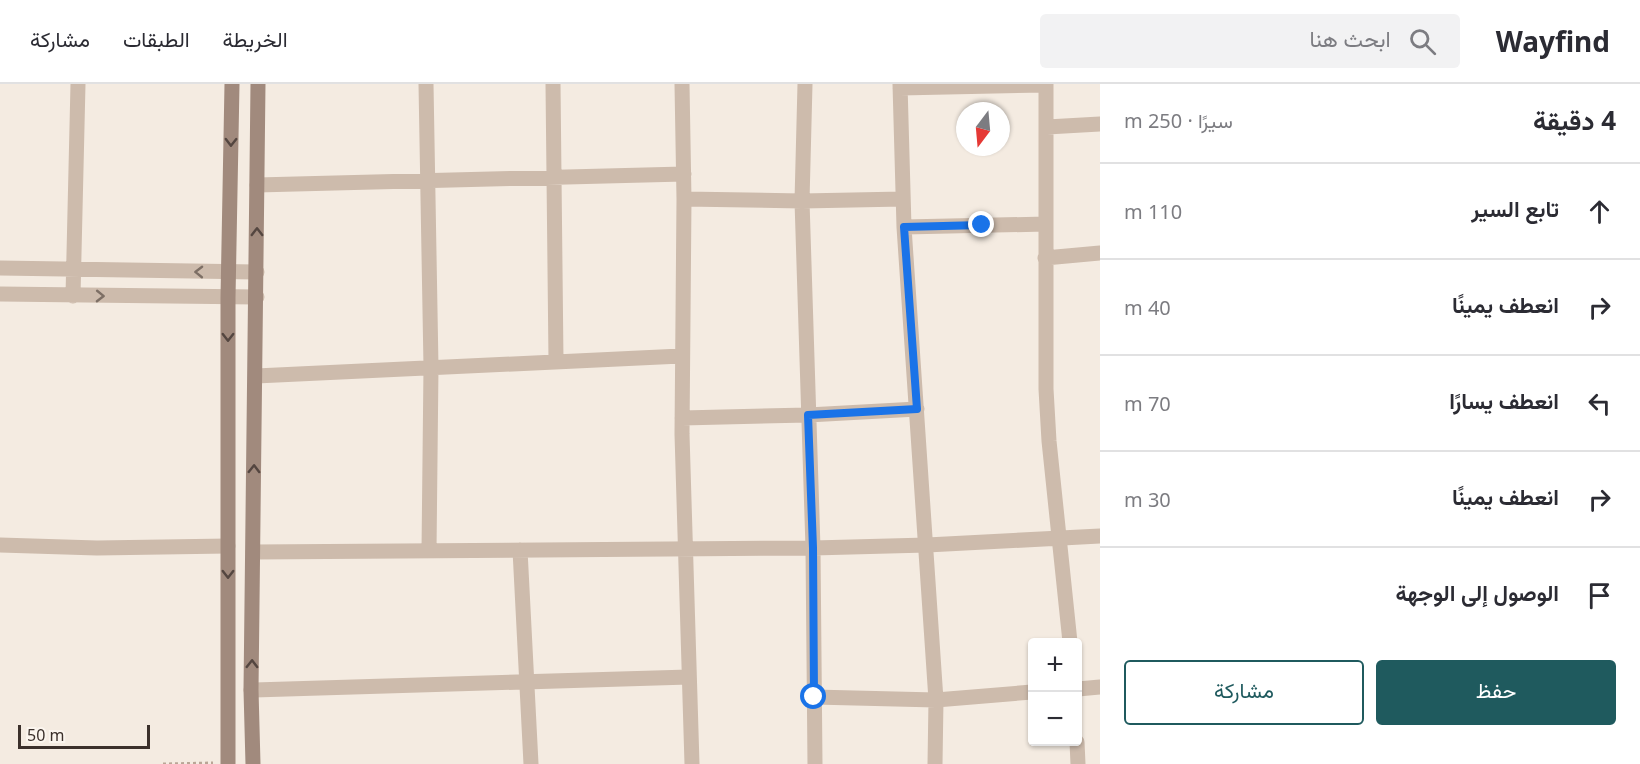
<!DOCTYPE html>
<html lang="ar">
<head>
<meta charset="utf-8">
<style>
  :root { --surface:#fff; --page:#f2f2f3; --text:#2b2b33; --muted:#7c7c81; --line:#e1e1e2; --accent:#1f5a5e }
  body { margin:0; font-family:"Noto Sans",Vazirmatn,sans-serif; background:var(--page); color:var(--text); direction:rtl }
  .controls { position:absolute; right:18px; bottom:18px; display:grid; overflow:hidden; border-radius:6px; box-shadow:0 2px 4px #0004 }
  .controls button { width:54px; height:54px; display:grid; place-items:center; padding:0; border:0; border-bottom:2px solid var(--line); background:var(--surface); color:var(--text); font:30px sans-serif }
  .compass { position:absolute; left:956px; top:18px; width:54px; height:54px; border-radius:50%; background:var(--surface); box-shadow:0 2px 4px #0004; rotate:196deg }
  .scale { position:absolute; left:18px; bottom:15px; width:132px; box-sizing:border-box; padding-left:6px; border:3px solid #3b302b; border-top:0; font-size:16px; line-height:21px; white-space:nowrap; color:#3b302b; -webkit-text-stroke:4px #fbf5ee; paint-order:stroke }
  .stop { position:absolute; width:18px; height:18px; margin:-14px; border:4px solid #1a73e8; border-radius:50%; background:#fff }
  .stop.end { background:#1a73e8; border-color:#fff; box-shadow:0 2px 6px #0008 }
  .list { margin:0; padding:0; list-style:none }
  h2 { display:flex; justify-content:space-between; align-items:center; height:78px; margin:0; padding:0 24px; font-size:26px }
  h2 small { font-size:20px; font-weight:400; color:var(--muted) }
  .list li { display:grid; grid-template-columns:39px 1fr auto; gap:18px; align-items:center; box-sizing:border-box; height:96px; padding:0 24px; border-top:2px solid var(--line) }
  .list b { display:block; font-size:22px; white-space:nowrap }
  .list em { font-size:20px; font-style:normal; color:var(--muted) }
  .actions { display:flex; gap:12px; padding:18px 24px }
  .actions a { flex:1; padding:14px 0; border:2px solid var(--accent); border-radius:6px; text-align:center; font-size:21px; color:var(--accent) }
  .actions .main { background:var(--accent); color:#fff }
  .icon { flex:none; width:33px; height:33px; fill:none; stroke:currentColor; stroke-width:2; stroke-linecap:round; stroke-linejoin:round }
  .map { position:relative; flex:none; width:1100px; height:680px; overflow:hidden; direction:ltr }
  header { display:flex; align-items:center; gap:36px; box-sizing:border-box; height:84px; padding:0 30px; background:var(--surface); border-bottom:2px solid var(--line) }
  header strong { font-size:28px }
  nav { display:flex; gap:33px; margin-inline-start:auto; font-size:21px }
  .search { width:420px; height:54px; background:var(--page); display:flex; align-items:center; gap:15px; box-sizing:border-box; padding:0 21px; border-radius:6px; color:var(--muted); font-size:22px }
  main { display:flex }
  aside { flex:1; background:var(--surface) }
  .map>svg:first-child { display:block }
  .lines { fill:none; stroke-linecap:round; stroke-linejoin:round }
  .path { stroke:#b9a596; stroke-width:3; stroke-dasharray:3 3; stroke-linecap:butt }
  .minor { stroke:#cdbbac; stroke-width:15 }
  .secondary { stroke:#a18a7d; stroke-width:15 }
  .oneway { stroke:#544640 }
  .oneway2 { stroke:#7d6f65 }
  .route { stroke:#1a73e8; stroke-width:8 }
</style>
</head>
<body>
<header>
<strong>Wayfind</strong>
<div class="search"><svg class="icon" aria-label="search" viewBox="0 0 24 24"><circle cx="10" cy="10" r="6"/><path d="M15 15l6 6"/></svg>ابحث هنا</div>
<nav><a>الخريطة</a><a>الطبقات</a><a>مشاركة</a></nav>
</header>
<main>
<aside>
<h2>4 دقيقة<small>سيرًا · 250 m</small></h2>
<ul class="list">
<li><svg class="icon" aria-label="ahead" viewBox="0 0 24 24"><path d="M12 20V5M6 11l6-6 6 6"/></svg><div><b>تابع السير</b></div><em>110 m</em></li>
<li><svg class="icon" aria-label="right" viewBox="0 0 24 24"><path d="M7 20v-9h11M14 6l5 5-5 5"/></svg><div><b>انعطف يمينًا</b></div><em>40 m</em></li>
<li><svg class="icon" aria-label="left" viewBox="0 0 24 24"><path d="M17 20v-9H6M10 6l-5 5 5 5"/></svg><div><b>انعطف يسارًا</b></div><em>70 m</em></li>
<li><svg class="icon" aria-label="right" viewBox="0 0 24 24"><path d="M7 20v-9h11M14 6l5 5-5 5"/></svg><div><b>انعطف يمينًا</b></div><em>30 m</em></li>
<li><svg class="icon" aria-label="arrive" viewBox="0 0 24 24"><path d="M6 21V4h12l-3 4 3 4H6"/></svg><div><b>الوصول إلى الوجهة</b></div></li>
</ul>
<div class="actions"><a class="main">حفظ</a><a>مشاركة</a></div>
</aside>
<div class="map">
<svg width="1100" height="680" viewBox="0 0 1100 680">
  <rect width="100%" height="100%" fill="#f4ebe1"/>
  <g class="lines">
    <path class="path" d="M163 680 213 679"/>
    <path class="minor" d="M426 0 431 283 429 467
      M553 0 556 277
      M682 0 684 115 682 350 692 680
      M805 0 802 117 813 464 815 680
      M900 0 904 143 936 616 935 680
      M900 4 1046 1
      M1047 43 1100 40
      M257 101 684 90
      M684 115 802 117 903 115
      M1046 140V305L1049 357 1070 558
      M904 143 1046 140V0
      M1045 174 1100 169
      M0 184 257 188
      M0 210 257 213
      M73 212 78 0
      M256 292 681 272
      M682 334 808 331 917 325
      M0 461 97 464 228 462
      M520 466 531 680
      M253 468 813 464 927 461 1100 452
      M1078 605 1100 603
      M251 606 689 593
      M814 613 936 616 1032 608
      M1077 658 1078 680"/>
    <path class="secondary" d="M228 680V214L232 0
      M253 680 251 606 258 0"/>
  </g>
  <defs><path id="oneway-chevron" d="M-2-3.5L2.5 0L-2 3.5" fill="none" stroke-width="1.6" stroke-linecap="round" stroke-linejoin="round" transform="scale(1.5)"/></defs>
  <g class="oneway">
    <use href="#oneway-chevron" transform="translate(231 58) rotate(91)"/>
    <use href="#oneway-chevron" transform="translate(257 148) rotate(-90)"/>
    <use href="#oneway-chevron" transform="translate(228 253) rotate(90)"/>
    <use href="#oneway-chevron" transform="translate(254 385) rotate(-89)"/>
    <use href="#oneway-chevron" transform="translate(228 490) rotate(90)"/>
    <use href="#oneway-chevron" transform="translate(252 580) rotate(-89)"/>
  </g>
  <g class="oneway2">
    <use href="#oneway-chevron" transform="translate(199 188) rotate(-179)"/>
    <use href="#oneway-chevron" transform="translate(100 212) rotate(1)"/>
  </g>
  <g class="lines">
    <path class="route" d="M814 613 813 464 808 331 917 325 904 143 982 141"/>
  </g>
</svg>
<div class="controls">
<button>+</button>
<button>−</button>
</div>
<svg class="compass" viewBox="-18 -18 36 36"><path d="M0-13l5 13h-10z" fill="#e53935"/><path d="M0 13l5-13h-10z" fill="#7c7c81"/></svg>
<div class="scale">50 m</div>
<div class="stop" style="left:814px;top:613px"></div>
<div class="stop end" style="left:982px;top:141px"></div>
</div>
</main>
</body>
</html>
